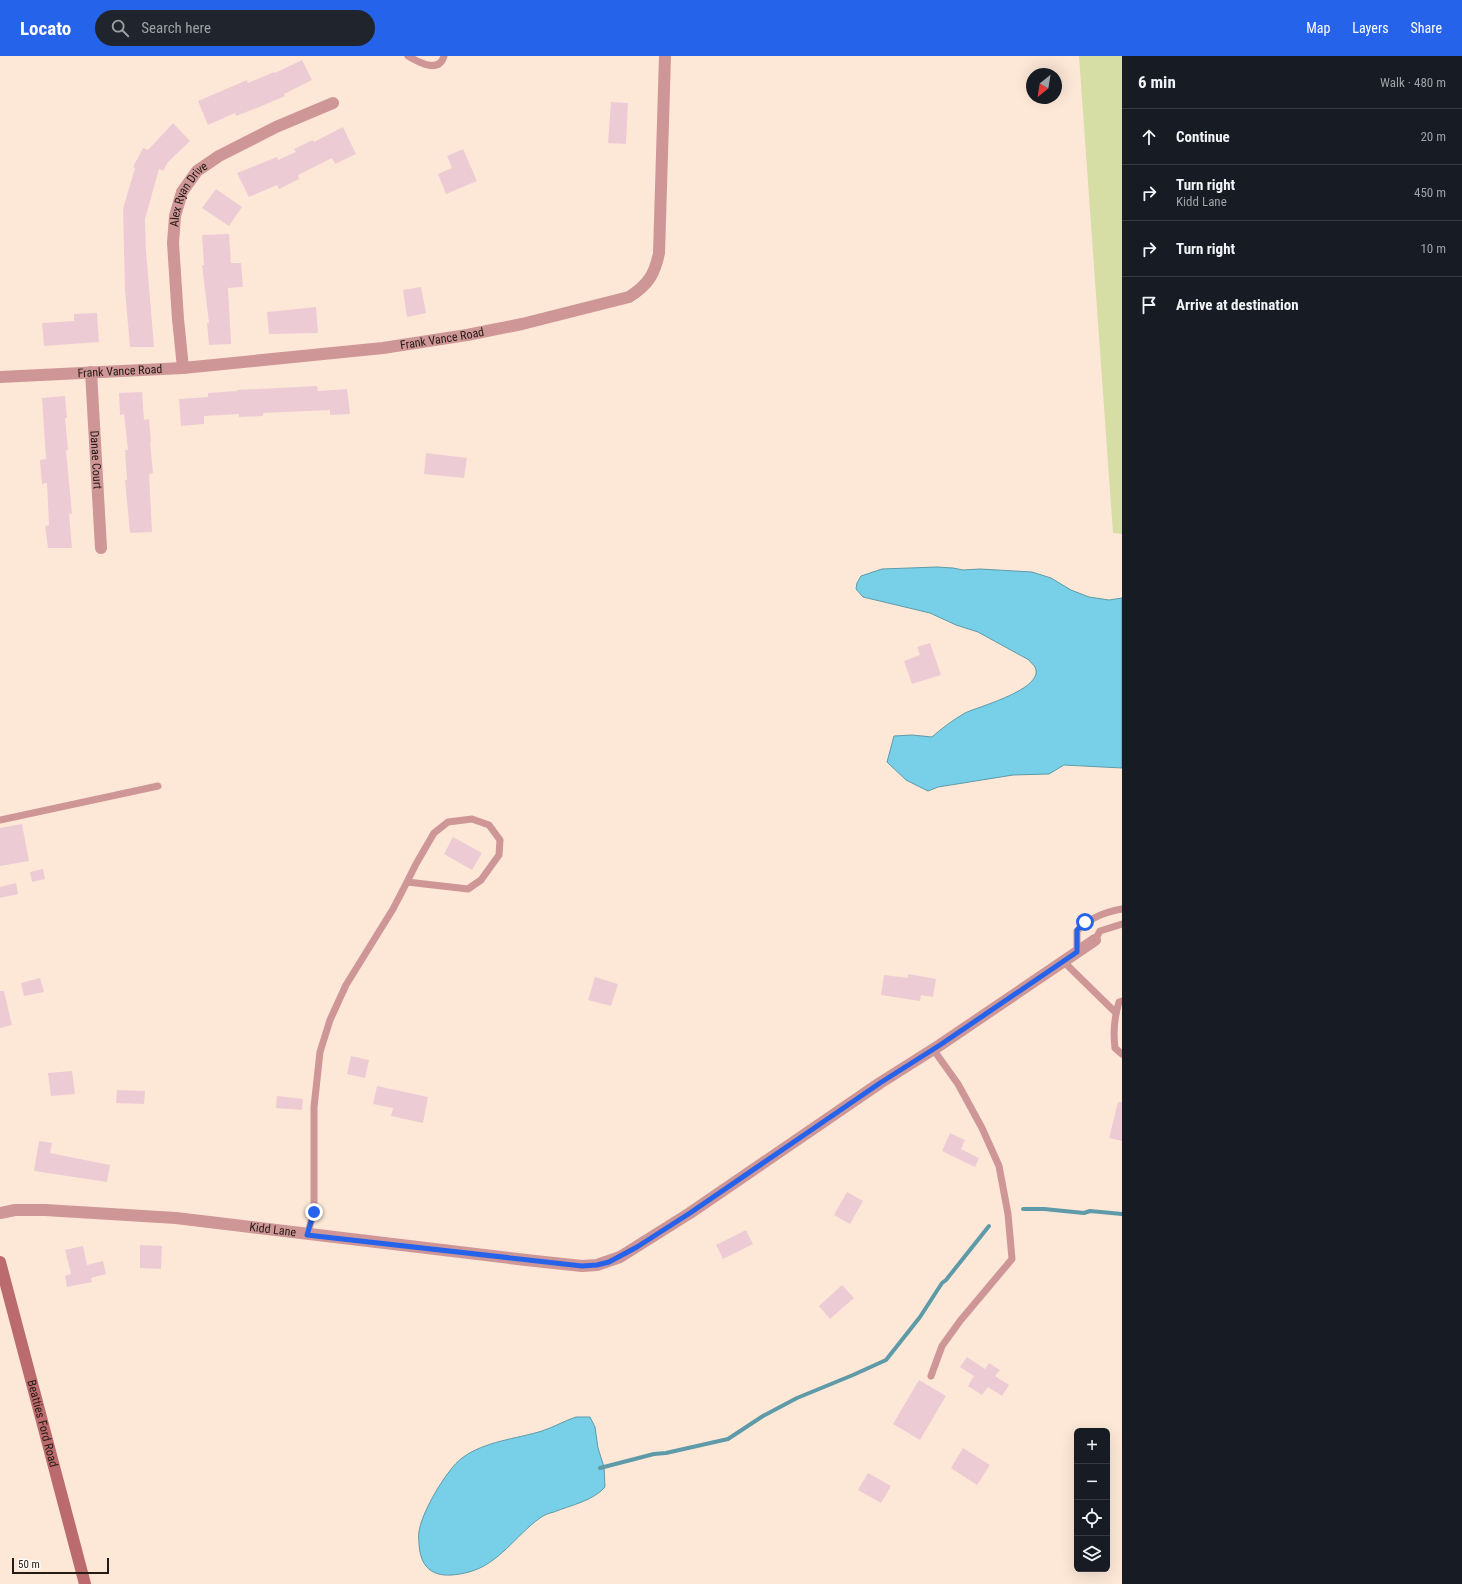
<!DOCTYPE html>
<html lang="en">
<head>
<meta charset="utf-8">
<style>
  :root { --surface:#171b24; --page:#20242c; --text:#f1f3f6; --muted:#9ea1a6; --line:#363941; --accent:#2563eb }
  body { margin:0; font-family:"Roboto Condensed",sans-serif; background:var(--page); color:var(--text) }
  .controls { position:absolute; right:12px; bottom:12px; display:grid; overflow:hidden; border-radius:6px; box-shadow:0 4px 16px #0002 }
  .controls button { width:36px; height:36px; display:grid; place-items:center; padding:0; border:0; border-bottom:1px solid var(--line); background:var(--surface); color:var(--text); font:20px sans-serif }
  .compass { position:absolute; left:1026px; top:12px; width:36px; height:36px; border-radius:50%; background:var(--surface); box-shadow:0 4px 16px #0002; rotate:210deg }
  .scale { position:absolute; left:12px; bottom:10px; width:97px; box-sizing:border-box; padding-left:4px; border:2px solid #251b14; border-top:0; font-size:11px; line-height:14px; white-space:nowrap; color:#251b14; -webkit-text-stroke:3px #fef9f4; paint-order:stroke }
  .stop { position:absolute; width:12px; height:12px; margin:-9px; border:3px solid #2563eb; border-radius:50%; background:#fff }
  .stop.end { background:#2563eb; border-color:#fff; box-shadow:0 1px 4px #0008 }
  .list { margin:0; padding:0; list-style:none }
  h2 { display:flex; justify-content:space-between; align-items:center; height:52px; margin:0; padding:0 16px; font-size:17px }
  h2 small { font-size:13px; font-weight:400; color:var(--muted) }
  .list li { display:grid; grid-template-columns:26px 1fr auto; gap:12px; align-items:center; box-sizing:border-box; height:56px; padding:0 16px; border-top:1px solid var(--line) }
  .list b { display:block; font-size:15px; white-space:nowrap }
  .list p { margin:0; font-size:13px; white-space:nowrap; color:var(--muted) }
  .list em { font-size:13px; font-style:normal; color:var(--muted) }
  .icon { flex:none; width:22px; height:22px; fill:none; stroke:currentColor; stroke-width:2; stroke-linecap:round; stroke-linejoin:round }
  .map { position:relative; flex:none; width:1122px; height:1528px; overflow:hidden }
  header { display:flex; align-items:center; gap:24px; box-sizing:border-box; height:56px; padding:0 20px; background:var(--accent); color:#fff }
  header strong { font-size:19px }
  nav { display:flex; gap:22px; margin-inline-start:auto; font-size:14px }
  .search { width:280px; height:36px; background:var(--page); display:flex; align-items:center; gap:10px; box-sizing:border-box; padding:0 14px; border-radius:22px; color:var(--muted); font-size:15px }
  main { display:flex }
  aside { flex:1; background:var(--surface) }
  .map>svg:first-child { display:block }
  .green { fill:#d6dea6 }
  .water { fill:#77d0e8; stroke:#5e9aa8 }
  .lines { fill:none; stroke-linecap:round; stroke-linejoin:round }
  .stream { stroke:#5e9aa8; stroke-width:4 }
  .building { fill:#edcbd5 }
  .service { stroke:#ce9697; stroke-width:7 }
  .minor { stroke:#ce9697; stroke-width:12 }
  .secondary { stroke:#bb6a6e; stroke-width:12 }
  .route { stroke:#2563eb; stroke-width:5 }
  .labels { text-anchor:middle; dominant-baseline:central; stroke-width:3; stroke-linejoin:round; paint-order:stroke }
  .street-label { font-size:12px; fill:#251b14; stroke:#fef9f4 }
</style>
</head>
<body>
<header>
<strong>Locato</strong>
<div class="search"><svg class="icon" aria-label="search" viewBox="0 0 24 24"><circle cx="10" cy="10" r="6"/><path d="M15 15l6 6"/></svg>Search here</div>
<nav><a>Map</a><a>Layers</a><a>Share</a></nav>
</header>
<main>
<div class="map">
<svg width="1122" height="1528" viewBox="0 0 1122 1528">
  <rect width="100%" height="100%" fill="#fde8d7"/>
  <path class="green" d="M1079 0H1122V478L1113 477Z"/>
  <path class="water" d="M937 511 953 512 963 514 980 513 1032 516 1051 522 1071 534 1089 541 1109 544 1122 542V712L1064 709 1049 718 1013 719 938 731 928 735 906 724 887 706 894 680 912 679 932 681C942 672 953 664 965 657 977 651 1046 633 1035 611 1034 609 1031 607 1029 604L978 576 956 569 930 557 863 541 856 533 857 527 861 520 882 513Z
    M576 1361H590L595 1371 598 1392 604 1411 605 1431C593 1445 571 1449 554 1456 549 1457 544 1459 540 1462 516 1479 499 1508 469 1516 442 1523 421 1520 419 1488 419 1485 418 1480 419 1476 421 1457 447 1413 462 1402 485 1385 516 1383 542 1375 554 1371 564 1365 576 1361Z"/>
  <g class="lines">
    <path class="stream" d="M1023 1153H1044L1084 1157 1090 1155 1122 1158
      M600 1412 654 1398 666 1397 728 1383 763 1360 797 1342 853 1319 886 1304 920 1261 942 1227 946 1224 989 1170"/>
  </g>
  <path class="building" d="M302 4 312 24 284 38 285 40 264 49 236 60 235 57 208 69 198 45 247 24 248 27 274 16 275 17Z
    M611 46 628 47 626 88 608 87Z
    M173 67 190 85 168 106 163 115 159 113 145 163 146 195 154 291H130L125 234 123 153 135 112 133 111 143 92 148 94Z
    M343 71 356 98 335 108 332 102 298 119 299 123 279 133 277 129 249 141 237 117 277 101 278 104 296 96 294 93 313 84 314 86Z
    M463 93 477 125 446 138 438 118 452 112 447 100Z
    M216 133 242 151 229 170 202 152Z
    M229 178 231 207H241L243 231 228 232 231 288 209 289 207 267H209L202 209H204L202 179Z
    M421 231 426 257 407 261 403 234Z
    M316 251 318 277 269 278 267 256Z
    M97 257 99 286 44 290 42 267 74 265V258Z
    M317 330 318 335 347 333 350 358 330 359V354L263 357V360L239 361V358L204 360V368L181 370 179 343 208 341V337L237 335V334Z
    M142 336 144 364 149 363 151 386H150L153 417 149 418 152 476 130 477 125 424H127L125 394H128L124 358 120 359 119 337Z
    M65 340 67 362H65L68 394H66L72 458H69L72 492H48L45 470 49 469 47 427 42 428 40 404 46 403 42 342Z
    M426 397 467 402 464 422 424 418Z
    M930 587 941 619 912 628 904 605 920 599 917 591Z
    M22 768 29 805 0 810V772Z
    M453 781 482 797 472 814 444 798Z
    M43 813 45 823 32 826 30 816Z
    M16 827 18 838 0 842V831Z
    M908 918 936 923 933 941 921 939 920 945 881 939 884 919 908 922Z
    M595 921 618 928 611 950 588 944Z
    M40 922 44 936 24 940 21 927Z
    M0 935H4L12 969 0 972Z
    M351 1000 369 1004 365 1022 347 1018Z
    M72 1015 75 1038 51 1040 48 1017Z
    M377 1030 428 1041 423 1067 391 1060 393 1052 373 1048Z
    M117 1034 145 1035 144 1048 116 1047Z
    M277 1040 303 1043 302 1054 276 1052Z
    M1118 1046H1122V1085L1109 1082Z
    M950 1077 965 1084 961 1093 979 1102 975 1111 942 1095Z
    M39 1085 52 1087 50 1097 110 1109 107 1126 34 1115Z
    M847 1136 863 1145 850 1168 834 1159Z
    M746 1174 753 1188 723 1203 716 1189Z
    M140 1189 162 1190 161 1213 140 1212Z
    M83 1190 87 1209 103 1205 106 1218 91 1222 92 1226 67 1231 65 1220 71 1218 65 1194Z
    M842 1229 854 1242 830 1263 819 1250Z
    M967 1301 985 1313 989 1307 1000 1314 995 1320 1009 1329 1002 1340 988 1331 982 1339 968 1330 974 1320 960 1311Z
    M919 1324 946 1340 920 1384 893 1368Z
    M963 1392 990 1409 977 1429 951 1412Z
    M868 1417 891 1430 881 1447 858 1434Z"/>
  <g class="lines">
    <path class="service" d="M408 0C418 6 439 18 444 0
      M0 764 158 730
      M1095 884 1100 875 1122 868
      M1077 896V875C1089 862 1105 856 1122 853
      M1063 905 1116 957
      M1122 945 1119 946C1114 962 1113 976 1115 992L1122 998
      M307 1179 314 1156V1051L320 996 330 964 346 929 393 853 407 826 416 808 434 777 448 766 472 763 489 769 500 784 499 799 481 824 468 833 407 826
      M931 1320 942 1290 960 1265 1012 1203 1008 1158 999 1110 982 1072 958 1028 933 993"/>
    <g class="minor">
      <path id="s1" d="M183 312 178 263 173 187 175 160 182 136 197 115 219 100 276 71 333 47"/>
      <path id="s2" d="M91 316 101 492"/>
      <path id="s3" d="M0 321 183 312 383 292 467 279 522 268 629 241C648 229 655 218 659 197L665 0"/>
      <path id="s4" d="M0 1157 15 1154H45L176 1162 526 1204 582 1210 597 1209 620 1201 690 1157 880 1027 940 989 1095 884"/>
    </g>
    <path class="secondary" id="s5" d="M0 1206 85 1528"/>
  </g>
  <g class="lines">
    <path class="route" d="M314 1156 307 1179 582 1210 597 1209 609 1206 637 1191 690 1157 880 1027 940 989 1077 896V874L1085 866"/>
  </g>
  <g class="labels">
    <g class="street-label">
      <text stroke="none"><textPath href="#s1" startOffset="178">Alex Ryan Drive</textPath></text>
      <text stroke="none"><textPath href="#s3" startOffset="444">Frank Vance Road</textPath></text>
      <text stroke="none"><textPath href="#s3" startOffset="120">Frank Vance Road</textPath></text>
      <text stroke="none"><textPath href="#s2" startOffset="88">Danae Court</textPath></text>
      <text stroke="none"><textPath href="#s4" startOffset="274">Kidd Lane</textPath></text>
      <text stroke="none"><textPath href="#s5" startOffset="167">Beatties Ford Road</textPath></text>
    </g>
  </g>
</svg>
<div class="controls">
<button>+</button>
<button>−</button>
<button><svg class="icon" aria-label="locate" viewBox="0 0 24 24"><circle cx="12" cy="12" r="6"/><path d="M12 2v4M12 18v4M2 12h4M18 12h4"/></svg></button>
<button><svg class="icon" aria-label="layers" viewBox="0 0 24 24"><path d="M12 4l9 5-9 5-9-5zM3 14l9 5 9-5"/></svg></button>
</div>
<svg class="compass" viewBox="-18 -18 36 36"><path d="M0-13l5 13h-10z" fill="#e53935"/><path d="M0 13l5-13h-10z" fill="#9ea1a6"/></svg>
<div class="scale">50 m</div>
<div class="stop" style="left:1085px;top:866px"></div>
<div class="stop end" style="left:314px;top:1156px"></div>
</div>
<aside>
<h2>6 min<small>Walk · 480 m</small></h2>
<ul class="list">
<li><svg class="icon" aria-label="ahead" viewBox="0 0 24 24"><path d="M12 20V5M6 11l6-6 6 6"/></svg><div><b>Continue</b></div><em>20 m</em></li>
<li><svg class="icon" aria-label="right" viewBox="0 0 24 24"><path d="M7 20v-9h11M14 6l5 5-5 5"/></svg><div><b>Turn right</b><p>Kidd Lane</p></div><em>450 m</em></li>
<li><svg class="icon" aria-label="right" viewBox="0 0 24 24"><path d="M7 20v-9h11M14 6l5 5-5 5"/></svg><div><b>Turn right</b></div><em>10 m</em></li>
<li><svg class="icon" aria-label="arrive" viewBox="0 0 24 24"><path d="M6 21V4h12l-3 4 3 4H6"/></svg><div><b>Arrive at destination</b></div></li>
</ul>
</aside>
</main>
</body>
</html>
